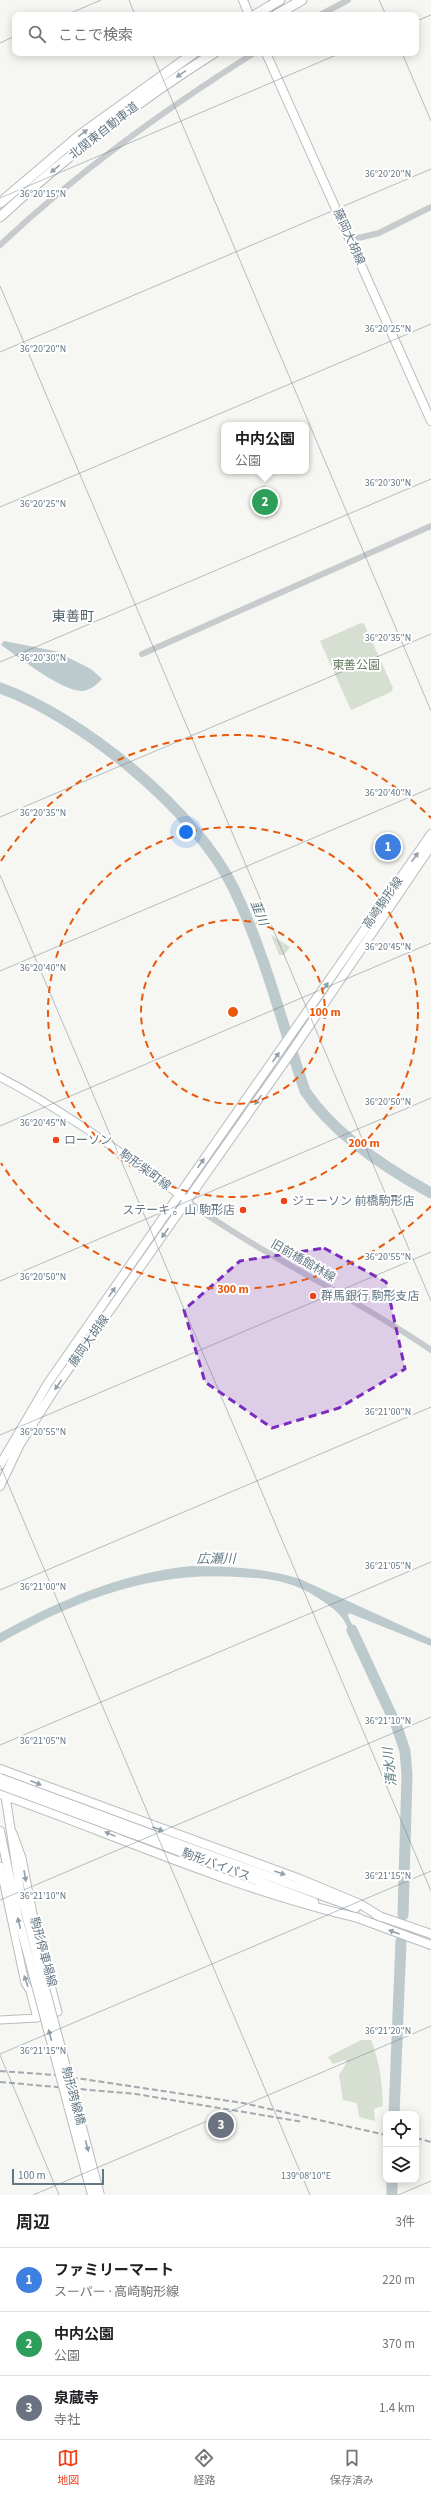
<!DOCTYPE html>
<html lang="ja">
<head>
<meta charset="utf-8">
<style>
  :root { --surface:#fff; --page:#f6f6f6; --text:#202124; --muted:#757577; --line:#e0e0e0; --accent:#ee421a }
  body { margin:0; font-family:"Source Sans 3","Noto Sans JP",sans-serif; background:var(--page); color:var(--text) }
  .controls { position:absolute; right:12px; bottom:12px; display:grid; overflow:hidden; border-radius:8px; box-shadow:0 2px 10px #0003 }
  .controls button { width:36px; height:36px; display:grid; place-items:center; padding:0; border:0; border-bottom:1px solid var(--line); background:var(--surface); color:var(--text); font:20px sans-serif }
  .scale { position:absolute; left:12px; bottom:10px; width:92px; box-sizing:border-box; padding-left:4px; border:2px solid #637785; border-top:0; font-size:11px; line-height:14px; white-space:nowrap; color:#637785; -webkit-text-stroke:3px #fff; paint-order:stroke }
  .you { position:absolute; left:186px; top:832px; width:14px; height:14px; margin:-10px; border:3px solid #fff; border-radius:50%; background:#1a73e8; box-shadow:0 0 0 6px #1a73e833 }
  .badge { display:grid; place-items:center; width:26px; height:26px; border-radius:50%; background:var(--accent); color:#fff; font-size:13px; font-weight:700 }
  .pin { position:absolute; translate:-50% -50%; border:2px solid #fff; box-shadow:0 1px 4px #0006 }
  .popup { position:absolute; left:221px; top:422px; width:88px; height:52px; box-sizing:border-box; display:grid; place-content:center; border-radius:8px; background:var(--surface); filter:drop-shadow(0 1px 3px #0005); font-size:13px; white-space:nowrap; color:var(--muted) }
  .popup b { font-size:15px; color:var(--text) }
  .popup::after { content:''; position:absolute; left:50%; top:100%; margin-left:-8px; border:8px solid transparent; border-top-color:var(--surface) }
  .list { margin:0; padding:0; list-style:none }
  h2 { display:flex; justify-content:space-between; align-items:center; height:52px; margin:0; padding:0 16px; font-size:17px }
  h2 small { font-size:13px; font-weight:400; color:var(--muted) }
  .list li { display:grid; grid-template-columns:26px 1fr auto; gap:12px; align-items:center; box-sizing:border-box; height:64px; padding:0 16px; border-top:1px solid var(--line) }
  .list b { display:block; font-size:15px; white-space:nowrap }
  .list p { margin:0; font-size:13px; white-space:nowrap; color:var(--muted) }
  .list em { font-size:13px; font-style:normal; color:var(--muted) }
  .icon { flex:none; width:22px; height:22px; fill:none; stroke:currentColor; stroke-width:2; stroke-linecap:round; stroke-linejoin:round }
  .map { position:relative; flex:none; width:431px; height:2195px; overflow:hidden }
  .search { position:absolute; background:var(--surface); box-shadow:0 2px 10px #0003; left:12px; right:12px; top:12px; height:44px; display:flex; align-items:center; gap:10px; box-sizing:border-box; padding:0 14px; border-radius:8px; color:var(--muted); font-size:15px }
  .sheet { height:244px; background:var(--surface) }
  nav { display:flex; justify-content:space-around; align-items:center; box-sizing:border-box; height:56px; border-top:1px solid var(--line); background:var(--surface); font-size:11px; color:var(--muted) }
  nav a { display:grid; justify-items:center; gap:2px }
  nav .on { color:var(--accent) }
  .map>svg:first-child { display:block }
  .green { fill:#d7ded2 }
  .water { fill:#bcc9cd }
  .lines { fill:none; stroke-linecap:round; stroke-linejoin:round }
  .river { stroke:#bcc9cd; stroke-width:11 }
  .secondary-casing { stroke:#b7bdc1; stroke-width:9 }
  .primary-casing { stroke:#b8bcc0; stroke-width:10 }
  .motorway-casing { stroke:#b7bbbe; stroke-width:11 }
  .tertiary { stroke:#c8cbce; stroke-width:6 }
  .secondary { stroke:#fff; stroke-width:7 }
  .primary { stroke:#fff; stroke-width:8 }
  .motorway { stroke:#fff; stroke-width:9 }
  .rail { stroke:#a3aaaf; stroke-width:2; stroke-dasharray:6 3; stroke-linecap:butt }
  .primary-bridge-casing { stroke:#b8bcc0; stroke-width:10; stroke-linecap:butt }
  .primary-bridge { stroke:#fff; stroke-width:8 }
  .oneway { fill:#92a0aa }
  .marked { fill:#7b2cbf; fill-opacity:0.2; stroke:#7b2cbf; stroke-width:3; stroke-dasharray:8 5; stroke-linejoin:round }
  .ticks { fill:none; stroke:#637785; stroke-width:1; stroke-opacity:0.45 }
  .ring { fill:none; stroke:#e8590c; stroke-width:2; stroke-dasharray:7 5 }
  .poi-dot { fill:#ee421a; stroke:#fff; stroke-width:1.5 }
  .labels { text-anchor:middle; dominant-baseline:central; stroke-width:4; stroke-linejoin:round; paint-order:stroke }
  .street-label { font-size:12px; fill:#637785; stroke:#fff }
  .park-label { font-size:12px; fill:#687c62; stroke:#fff }
  .poi-label { font-size:12px; fill:#637785; stroke:#fff; text-anchor:start }
  .water-label { font-size:13px; font-style:italic; fill:#5f7a82; stroke:#fff }
  .quarter-label { font-size:14px; fill:#516069; stroke:#fff }
  .ticks-label { font-size:10px; text-anchor:middle; fill:#637785; stroke:#fff; stroke-width:4; stroke-linejoin:round; paint-order:stroke }
  .centre { fill:#e8590c; stroke:#fff; stroke-width:2 }
  .ring-label { font-size:12px; text-anchor:middle; font-weight:bold; fill:#e8590c; stroke:#fff; stroke-width:4; stroke-linejoin:round; paint-order:stroke }
</style>
</head>
<body>
<div class="map">
<svg width="431" height="2195" viewBox="0 0 431 2195">
  <rect width="100%" height="100%" fill="#f6f6f2"/>
  <path class="green" d="M265 485 277 513 266 518 254 490Z
    M361 623 364 624 393 688 391 692 351 710 320 641Z
    M271 935 290 947 284 955H279Z
    M361 2040H371C380 2062 382 2083 383 2106L374 2109 375 2121 359 2117 357 2103 343 2100 339 2075 347 2062 345 2060 333 2064 328 2057Z"/>
  <path class="water" d="M4 641 65 653V656L91 669 102 679C96 685 91 690 82 691 61 691 19 657 1 645Z
    M191 1566C227 1566 265 1568 300 1579L431 1639V1646L349 1613 348 1616 357 1635V1642C351 1635 348 1627 343 1619 337 1610 324 1602 315 1596 292 1581 265 1578 239 1577 150 1571 76 1600 0 1643V1633C60 1600 122 1573 191 1566Z"/>
  <g class="lines">
    <path class="river" d="M0 688C81 717 196 810 234 889 265 954 282 1024 305 1091 333 1133 387 1169 431 1193
      M352 1630 397 1727 405 1751 407 1775 403 1915
      M394 2114 401 1941
      M392 2180V2195"/>
    <defs>
      <path id="secondary" d="M0 1077C65 1111 124 1155 184 1198
        M0 1866 25 1983 30 1991 37 2018
        M0 2020 37 2018 58 2012 34 1919 22 1858 13 1833"/>
      <path id="primary" d="M243 0 249 15
        M266 53 431 421
        M0 1465 48 1383 431 834
        M0 1486 20 1444 58 1384 288 1057 431 846
        M0 1769 300 1879 360 1904 381 1917
        M5 1793 20 1890 41 1973
        M0 1794C119 1836 236 1890 359 1918
        M0 1831 18 1917 33 1974
        M157 1836 356 1908
        M154 1842 314 1902
        M376 1915 431 1934
        M355 1917 431 1945"/>
      <path id="motorway" d="M255 15 280 0
        M276 15 302 0
        M0 203 80 135 194 53
        M0 217C66 156 138 101 214 53"/>
    </defs>
    <use href="#secondary" class="secondary-casing"/>
    <use href="#primary" class="primary-casing"/>
    <use href="#motorway" class="motorway-casing"/>
    <path class="tertiary" d="M320 15 348 0
      M350 240 379 233 431 207
      M0 245C80 170 163 111 254 53
      M142 654 431 526
      M187 1201C265 1257 353 1296 431 1350"/>
    <use href="#secondary" class="secondary"/>
    <use href="#primary" class="primary"/>
    <use href="#motorway" class="motorway"/>
    <path class="rail" d="M0 2071 56 2075 243 2103 386 2135
      M0 2082 136 2094 303 2122
      M416 2138 431 2142"/>
    <defs>
      <path id="primary-bridge" d="M0 1778 157 1836
        M0 1785 154 1842
        M41 1973 100 2195
        M33 1974 92 2195"/>
    </defs>
    <use href="#primary-bridge" class="primary-bridge-casing"/>
    <use href="#primary-bridge" class="primary-bridge"/>
  </g>
  <defs><path id="oneway-solid" d="M-6-.8H1V-3.2L6.5 0L1 3.2V.8H-6Z"/></defs>
  <g class="oneway">
    <use href="#oneway-solid" transform="translate(181 74) rotate(146)"/>
    <use href="#oneway-solid" transform="translate(83 133) rotate(-37)"/>
    <use href="#oneway-solid" transform="translate(55 169) rotate(141)"/>
    <use href="#oneway-solid" transform="translate(415 857) rotate(-55)"/>
    <use href="#oneway-solid" transform="translate(325 987) rotate(-55)"/>
    <use href="#oneway-solid" transform="translate(276 1057) rotate(-55)"/>
    <use href="#oneway-solid" transform="translate(258 1100) rotate(125)"/>
    <use href="#oneway-solid" transform="translate(201 1163) rotate(-55)"/>
    <use href="#oneway-solid" transform="translate(165 1233) rotate(125)"/>
    <use href="#oneway-solid" transform="translate(112 1292) rotate(-55)"/>
    <use href="#oneway-solid" transform="translate(58 1385) rotate(124)"/>
    <use href="#oneway-solid" transform="translate(36 1783) rotate(21)"/>
    <use href="#oneway-solid" transform="translate(158 1829) rotate(20)"/>
    <use href="#oneway-solid" transform="translate(110 1834) rotate(-158)"/>
    <use href="#oneway-solid" transform="translate(280 1873) rotate(19)"/>
    <use href="#oneway-solid" transform="translate(25 1876) rotate(80)"/>
    <use href="#oneway-solid" transform="translate(19 1923) rotate(-104)"/>
    <use href="#oneway-solid" transform="translate(394 1932) rotate(-160)"/>
    <use href="#oneway-solid" transform="translate(26 1981) rotate(-109)"/>
    <use href="#oneway-solid" transform="translate(50 2035) rotate(-105)"/>
    <use href="#oneway-solid" transform="translate(87 2146) rotate(75)"/>
  </g>
  <path class="marked" d="M324 1248 386 1282 405 1369 339 1408 272 1428 205 1382 184 1310 240 1261Z"/>
  <path class="ticks" d="M129 0 135 15M379 0 386 15M66 15 101 0M416 21 431 15M0 43 15 36M152 53 431 711M402 53 431 121M0 198 341 53M0 286 431 1301M0 352 431 169M0 507 431 324M0 662 431 479M0 817 431 634M0 875 431 1891M0 971 431 788M0 1126 431 943M0 1281 431 1098M0 1435 431 1252M0 1465 310 2195M0 1590 431 1407M0 1745 431 1562M0 1900 431 1717M0 2054 431 1871M0 2055 59 2195M33 2195 431 2026M398 2195 431 2181"/>
  <g class="ring">
    <circle cx="233" cy="1012" r="92"/>
    <circle cx="233" cy="1012" r="185"/>
    <path d="M431 1206A277 277 0 0 1 1 1163M1 861A277 277 0 0 1 431 818"/>
  </g>
  <g class="poi-dot">
    <circle cx="56" cy="1140" r="4"/>
    <circle cx="284" cy="1201" r="4"/>
    <circle cx="243" cy="1210" r="4"/>
    <circle cx="313" cy="1296" r="4"/>
  </g>
  <g class="labels">
    <g class="street-label">
      <text transform="translate(104 131) rotate(-38)">北関東自動車道</text>
      <text transform="translate(349 237) rotate(66)">藤岡大胡線</text>
      <text transform="translate(383 903) rotate(-55)">高崎駒形線</text>
      <text transform="translate(145 1170) rotate(36)">駒形柴町線</text>
      <text transform="translate(303 1261) rotate(30)">旧前橋館林線</text>
      <text transform="translate(89 1341) rotate(-55)">藤岡大胡線</text>
      <text transform="translate(216 1865) rotate(20)">駒形バイパス</text>
      <text transform="translate(43 1952) rotate(75)">駒形停車場線</text>
      <text transform="translate(73 2096) rotate(75)">駒形跨線橋</text>
    </g>
    <g class="park-label">
      <text x="356" y="665">東善公園</text>
    </g>
    <g class="poi-label">
      <text x="64" y="1140">ローソン</text>
      <text x="292" y="1201">ジェーソン 前橋駒形店</text>
      <text x="235" y="1210" text-anchor="end">ステーキ 。山 駒形店</text>
      <text x="321" y="1296">群馬銀行 駒形支店</text>
    </g>
    <g class="water-label">
      <text transform="translate(259 913) rotate(68)">韮川</text>
      <text x="216" y="1559">広瀬川</text>
      <text transform="translate(390 1767) rotate(-96)">清水川</text>
    </g>
    <g class="quarter-label">
      <text x="73" y="617">東善町</text>
    </g>
  </g>
  <g class="ticks-label">
    <text x="388" y="177">36°20'20"N</text>
    <text x="43" y="197">36°20'15"N</text>
    <text x="388" y="332">36°20'25"N</text>
    <text x="43" y="352">36°20'20"N</text>
    <text x="388" y="486">36°20'30"N</text>
    <text x="43" y="507">36°20'25"N</text>
    <text x="388" y="641">36°20'35"N</text>
    <text x="43" y="661">36°20'30"N</text>
    <text x="388" y="796">36°20'40"N</text>
    <text x="43" y="816">36°20'35"N</text>
    <text x="388" y="950">36°20'45"N</text>
    <text x="43" y="971">36°20'40"N</text>
    <text x="388" y="1105">36°20'50"N</text>
    <text x="43" y="1126">36°20'45"N</text>
    <text x="388" y="1260">36°20'55"N</text>
    <text x="43" y="1280">36°20'50"N</text>
    <text x="388" y="1415">36°21'00"N</text>
    <text x="43" y="1435">36°20'55"N</text>
    <text x="388" y="1569">36°21'05"N</text>
    <text x="43" y="1590">36°21'00"N</text>
    <text x="388" y="1724">36°21'10"N</text>
    <text x="43" y="1744">36°21'05"N</text>
    <text x="388" y="1879">36°21'15"N</text>
    <text x="43" y="1899">36°21'10"N</text>
    <text x="388" y="2034">36°21'20"N</text>
    <text x="43" y="2054">36°21'15"N</text>
    <text x="306" y="2179">139°08'10"E</text>
  </g>
  <circle cx="233" cy="1012" r="6" class="centre"/>
  <g class="ring-label">
    <text x="325" y="1016">100 m</text>
    <text x="364" y="1147">200 m</text>
    <text x="233" y="1293">300 m</text>
  </g>
</svg>
<div class="controls">
<button><svg class="icon" aria-label="locate" viewBox="0 0 24 24"><circle cx="12" cy="12" r="6"/><path d="M12 2v4M12 18v4M2 12h4M18 12h4"/></svg></button>
<button><svg class="icon" aria-label="layers" viewBox="0 0 24 24"><path d="M12 4l9 5-9 5-9-5zM3 14l9 5 9-5"/></svg></button>
</div>
<div class="scale">100 m</div>
<div class="you"></div>
<div class="pin badge" style="left:388px;top:847px;background:#3f7fe0">1</div>
<div class="pin badge" style="left:265px;top:502px;background:#2e9e5b">2</div>
<div class="popup"><b>中内公園</b>公園</div>
<div class="pin badge" style="left:221px;top:2125px;background:#6b7280">3</div>
<div class="search"><svg class="icon" aria-label="search" viewBox="0 0 24 24"><circle cx="10" cy="10" r="6"/><path d="M15 15l6 6"/></svg>ここで検索</div>
</div>
<section class="sheet">
<h2>周辺<small>3件</small></h2>
<ul class="list">
<li><span class="badge" style="background:#3f7fe0">1</span><div><b>ファミリーマート</b><p>スーパー · 高崎駒形線</p></div><em>220 m</em></li>
<li><span class="badge" style="background:#2e9e5b">2</span><div><b>中内公園</b><p>公園</p></div><em>370 m</em></li>
<li><span class="badge" style="background:#6b7280">3</span><div><b>泉蔵寺</b><p>寺社</p></div><em>1.4 km</em></li>
</ul>
</section>
<nav>
<a class="on"><svg class="icon" aria-label="map" viewBox="0 0 24 24"><path d="M3 6l6-2 6 2 6-2v14l-6 2-6-2-6 2zM9 4v14M15 6v14"/></svg>地図</a>
<a><svg class="icon" aria-label="directions" viewBox="0 0 24 24"><path d="M12 3l9 9-9 9-9-9zM9 14v-3h6M13 9l2 2-2 2"/></svg>経路</a>
<a><svg class="icon" aria-label="saved" viewBox="0 0 24 24"><path d="M7 4h10v16l-5-4-5 4z"/></svg>保存済み</a>
</nav>
</body>
</html>
